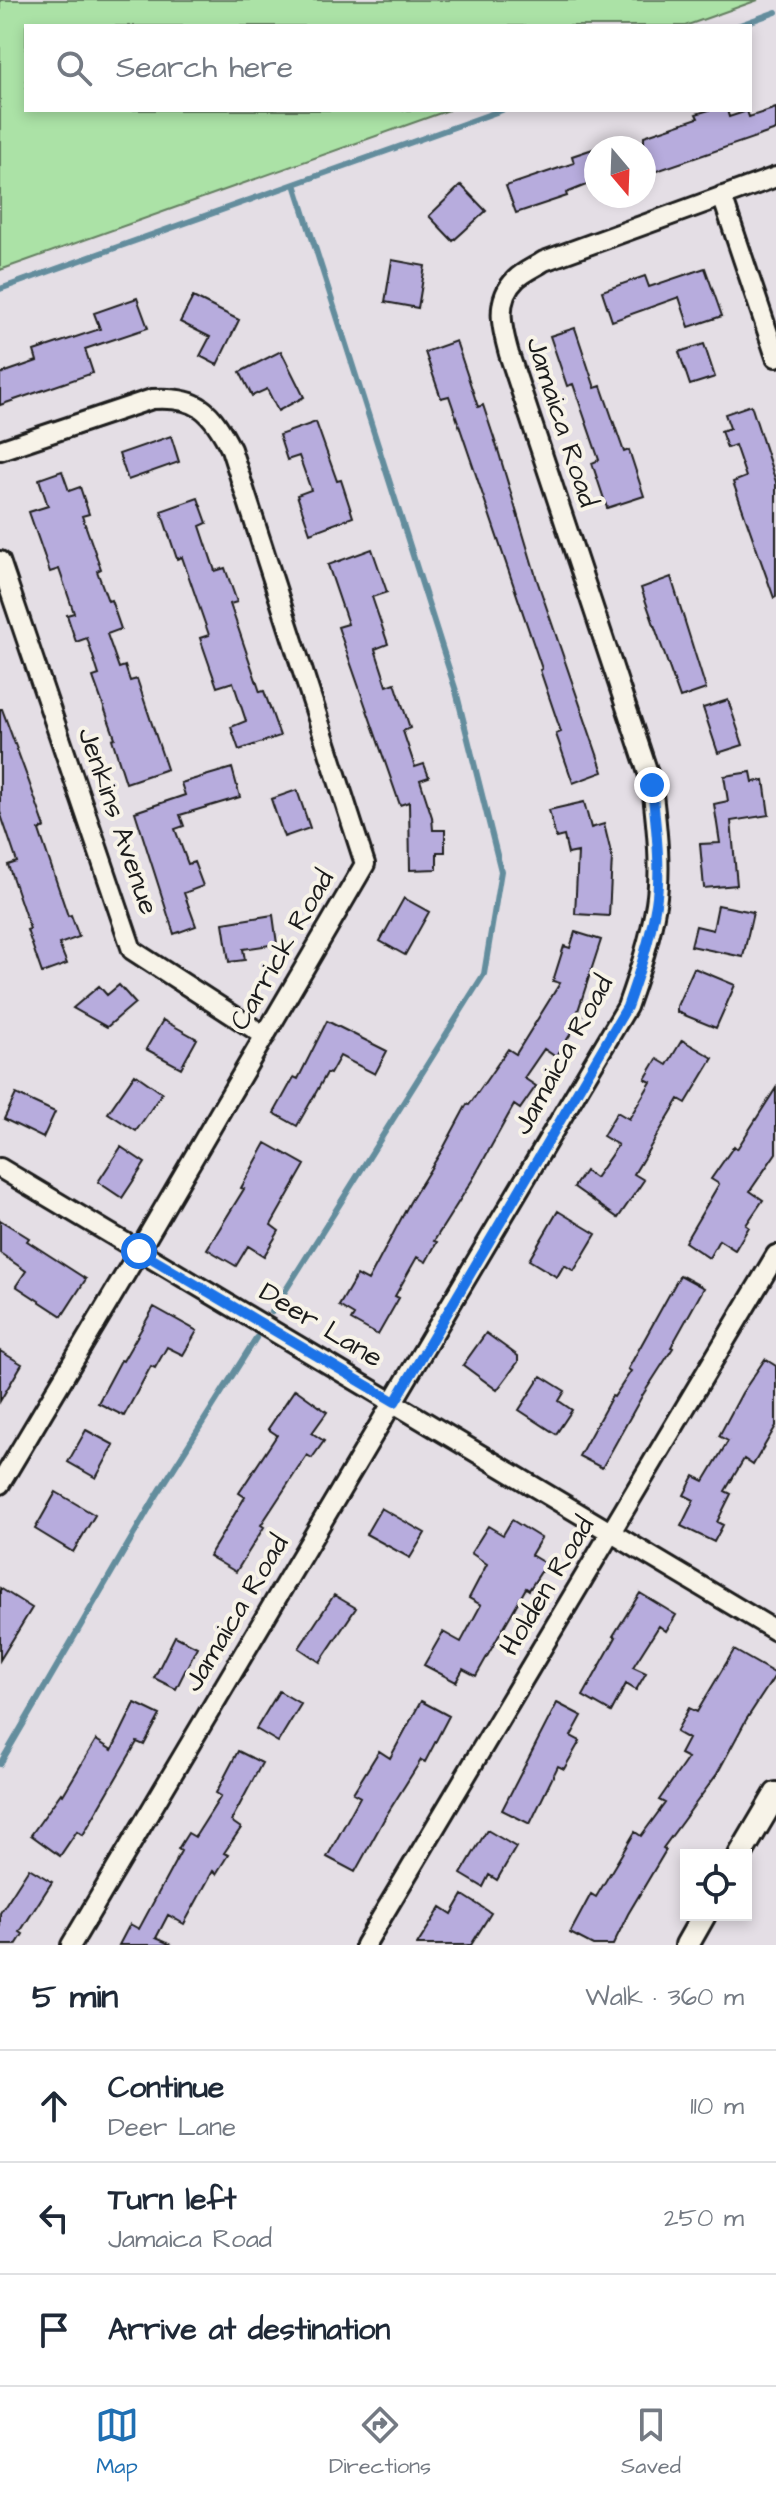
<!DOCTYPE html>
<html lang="en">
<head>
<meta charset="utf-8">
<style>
  :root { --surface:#fff; --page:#f6f6f7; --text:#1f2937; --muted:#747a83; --line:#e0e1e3; --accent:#1f6fb2 }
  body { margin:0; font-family:"Architects Daughter",sans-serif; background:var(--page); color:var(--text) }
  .controls { position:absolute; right:24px; bottom:24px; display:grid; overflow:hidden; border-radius:0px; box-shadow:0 4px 12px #0003 }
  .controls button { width:72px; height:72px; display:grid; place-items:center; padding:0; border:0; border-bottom:2px solid var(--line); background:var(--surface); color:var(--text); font:40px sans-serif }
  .compass { position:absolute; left:584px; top:136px; width:72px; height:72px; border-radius:50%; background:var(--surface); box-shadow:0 4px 12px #0003; rotate:161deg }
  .stop { position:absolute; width:24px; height:24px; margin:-18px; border:6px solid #1a73e8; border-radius:50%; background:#fff }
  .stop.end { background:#1a73e8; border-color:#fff; box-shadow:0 2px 8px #0008 }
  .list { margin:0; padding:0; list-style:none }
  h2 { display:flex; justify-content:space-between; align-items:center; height:104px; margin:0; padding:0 32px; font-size:34px }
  h2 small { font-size:26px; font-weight:400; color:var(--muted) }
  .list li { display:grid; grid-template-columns:52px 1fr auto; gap:24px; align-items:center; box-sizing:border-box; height:112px; padding:0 32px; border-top:2px solid var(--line) }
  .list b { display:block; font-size:30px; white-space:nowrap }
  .list p { margin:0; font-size:26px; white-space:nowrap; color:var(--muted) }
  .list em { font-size:26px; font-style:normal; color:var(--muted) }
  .icon { flex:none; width:44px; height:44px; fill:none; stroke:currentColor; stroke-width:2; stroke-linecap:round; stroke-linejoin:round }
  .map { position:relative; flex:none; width:776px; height:1945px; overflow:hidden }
  .search { position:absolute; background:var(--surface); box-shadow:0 4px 12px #0003; left:24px; right:24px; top:24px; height:88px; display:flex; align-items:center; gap:20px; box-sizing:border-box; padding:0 28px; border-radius:0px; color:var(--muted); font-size:30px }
  .sheet { height:440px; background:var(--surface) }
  nav { display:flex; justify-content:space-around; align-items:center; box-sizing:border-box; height:112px; border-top:2px solid var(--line); background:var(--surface); font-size:22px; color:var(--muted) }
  nav a { display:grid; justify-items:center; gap:4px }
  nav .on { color:var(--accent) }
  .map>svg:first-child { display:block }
  .green { fill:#abe2a6; stroke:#647f61; stroke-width:2 }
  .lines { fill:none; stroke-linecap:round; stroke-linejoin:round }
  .stream { stroke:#638d9d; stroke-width:6 }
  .building { fill:#b7acdd; stroke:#1c1c1c; stroke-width:2 }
  .minor-casing { stroke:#1c1c1c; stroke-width:24 }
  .tertiary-casing { stroke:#1c1c1c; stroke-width:28 }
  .minor { stroke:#f7f3e8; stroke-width:18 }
  .tertiary { stroke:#f7f3e8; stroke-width:22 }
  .route { stroke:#1a73e8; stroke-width:10 }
  .labels { text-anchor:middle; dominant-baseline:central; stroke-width:8; stroke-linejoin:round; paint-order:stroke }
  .street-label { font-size:28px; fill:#1c1c1c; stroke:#f7f3e8 }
</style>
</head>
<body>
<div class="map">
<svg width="776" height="1945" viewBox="0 0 776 1945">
  <rect width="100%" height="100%" fill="#e4dee5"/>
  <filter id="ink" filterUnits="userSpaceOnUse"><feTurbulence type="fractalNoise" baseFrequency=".0125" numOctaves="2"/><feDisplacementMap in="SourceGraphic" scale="16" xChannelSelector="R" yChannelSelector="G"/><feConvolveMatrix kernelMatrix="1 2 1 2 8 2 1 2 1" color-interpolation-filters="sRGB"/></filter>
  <g filter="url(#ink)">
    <path class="green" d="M0 0H758L685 26H26V110H449L0 270Z"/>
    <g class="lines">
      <path class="stream" d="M737 26 776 12
        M0 289 502 110
        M272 1312 484 974 501 871 456 691 295 184
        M0 1764 155 1498 256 1338"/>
    </g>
    <path class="building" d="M776 108V130L648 174 644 161V136L698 118 696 114 709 110H727L729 117 747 111 749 117Z
      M596 148V181L566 193 567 196 516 213 506 186 574 163 572 156Z
      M461 185 486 211 453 241 429 216Z
      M392 260 425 266 418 308 385 302Z
      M705 268 722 316 689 327 679 297 612 321 602 291 645 276 649 287Z
      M193 297 239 320 217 365 200 356 210 337 180 322Z
      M137 298 148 328 85 349 93 373 0 405V374L37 361 34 351 100 329 94 313Z
      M575 328 595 388 601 386 624 452 629 450 644 496 607 508 592 463 599 460 573 384 567 386 550 336Z
      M456 341 478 407 483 405 498 450 537 580 603 772 573 783 556 734 561 732 540 670 542 669 476 475 449 396 441 398 425 352Z
      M704 344 715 377 690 385 679 352Z
      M281 351 304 397 278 411 267 389 252 396 240 372Z
      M751 405 776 482V597L774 598 733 482 746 477 735 445 727 448 721 431 730 428 725 414Z
      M316 422 337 481 341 480 353 517 310 533 297 495 311 490 299 456 287 460 279 435Z
      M171 436 179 462 128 480 119 454Z
      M62 471 69 491 80 487 89 514 82 516 101 569 97 571 108 601 111 600 121 629 107 634 119 668 125 666 130 681 137 679 167 769 126 783 112 739 115 738 93 677 99 675 87 638 76 642 67 615 74 613 59 569 50 572 29 512 48 506 39 479Z
      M198 498 207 523 200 526 215 571 225 568 237 602 230 604 260 692 264 691 280 736 239 750 231 727 246 721 233 682 217 687 200 638 209 635 182 557 177 559 161 511Z
      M372 549 387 592 372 597 388 644 375 649 387 686 395 683 410 728 403 731 415 767 424 764 429 777 420 780 432 817 433 830H445V852H437V869L410 870 409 802 400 805 338 627 348 624 328 565Z
      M671 577 706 689 680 698 641 588Z
      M728 700 743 745 718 753 703 708Z
      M0 709H2L29 782 45 827 39 830 68 916 71 915 79 937 59 944 67 964 42 973 27 930 30 929 8 865 17 862 0 812Z
      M232 768 240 797 180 815 184 826 175 829 188 864 194 862 203 886 184 893 196 926 174 934 135 812 185 795 181 783Z
      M751 772 753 782 764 780 769 815 731 821 737 885 704 888 700 844 720 843 714 804 728 801 724 776Z
      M297 790 310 828 284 837 271 799Z
      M584 802 591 828 604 824 612 857 609 916 575 914 578 852 568 854 564 836 556 838 549 810Z
      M404 898 429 912 405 955 380 941Z
      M718 905 753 912 743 957 691 946 696 926 713 930Z
      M273 915 277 944 243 949 245 960 229 962 223 923Z
      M575 932 601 940 577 1014 582 1016 556 1057 544 1049 524 1078 536 1086 520 1109 514 1105 473 1179 434 1241 437 1242 426 1262 417 1257 395 1296 399 1298 378 1335 351 1320 354 1315 339 1306 357 1275 368 1281 410 1202 444 1147 467 1104 469 1105 508 1049 516 1054 560 983 553 981 564 946 570 948Z
      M694 968 735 985 716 1028 677 1012V1006Z
      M119 985 135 1003 107 1027 73 1008 99 986 107 995Z
      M163 1020 197 1039 181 1068 146 1049Z
      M327 1021 387 1051 375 1074 340 1056 330 1074 327 1073 297 1126 274 1113 294 1077 298 1079Z
      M682 1040 713 1058 686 1103 679 1099 634 1174 644 1180 618 1218 574 1187 585 1171 595 1178 618 1145 603 1136 617 1112 629 1119 651 1082 645 1079 657 1059 667 1065Z
      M135 1074 162 1093 136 1131 108 1113Z
      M776 1088V1153L750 1191 763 1200 746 1225 749 1227 735 1250 719 1240 709 1258 685 1242 719 1184 711 1179 734 1146 737 1149Z
      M16 1094 55 1112 43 1138 4 1119Z
      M266 1143 305 1165 271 1225 279 1231 264 1256 248 1246 236 1266 207 1249 244 1189 241 1188Z
      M121 1147 145 1163 122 1198 98 1182Z
      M558 1211 596 1234 574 1271 564 1265 557 1277 529 1260Z
      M0 1220 29 1238 27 1241 86 1279 62 1316 16 1286 26 1271 0 1253Z
      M680 1275 704 1288 671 1347 673 1348 642 1396 602 1468 579 1456 612 1396 614 1397 631 1371 628 1369Z
      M154 1307 197 1331 183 1355 167 1347 155 1368 151 1366 124 1416 98 1403 121 1360 123 1361Z
      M486 1333 518 1356V1362L497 1390 463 1365Z
      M0 1351 22 1364 0 1401Z
      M765 1359 776 1366V1426L753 1465 744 1459 725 1491 731 1494 717 1522 723 1525 714 1542 681 1526 694 1500 684 1495 694 1476 704 1481 728 1441 719 1436 742 1393Z
      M541 1376 565 1391 559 1401 572 1410 556 1434 519 1410Z
      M295 1389 327 1412 312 1433 324 1441 312 1458 307 1455 261 1525 264 1527 236 1572 209 1556 245 1497 239 1493 277 1435 268 1429Z
      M86 1430 114 1445 96 1478 68 1462Z
      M56 1492 95 1515 73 1552 35 1529Z
      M381 1508 425 1533 410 1558 366 1534Z
      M512 1520 541 1538 531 1555 546 1564 529 1590 526 1588 476 1676 463 1669 456 1682 424 1665 443 1632 461 1642 481 1605 469 1598 487 1564 471 1553 488 1526 503 1535Z
      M0 1588 32 1608 0 1660Z
      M640 1593 676 1615 666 1631 659 1626 633 1667 646 1673 636 1690 626 1684 611 1712 583 1696 616 1637 613 1636Z
      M334 1595 356 1608 320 1662 299 1648Z
      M175 1636 197 1647 176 1689 154 1678Z
      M734 1650 776 1674 746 1720 717 1774 663 1848 666 1850 628 1914 613 1945H593L570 1933 591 1894 596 1897 635 1832 641 1836 665 1803 659 1800 688 1758 680 1754 688 1739 676 1732 689 1708 697 1712Z
      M279 1691 301 1704 278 1742 256 1729Z
      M421 1701 449 1716 425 1762 421 1760 387 1814 355 1872 327 1857 360 1797 353 1793 379 1751 390 1758Z
      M135 1703 160 1715 144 1745 137 1742 83 1835 77 1831 60 1856 31 1835 61 1793 63 1795 96 1740 112 1750Z
      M557 1703 582 1716 571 1736 580 1741 564 1769 558 1766 530 1824 502 1810Z
      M238 1751 262 1763 231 1821 241 1828 224 1853 228 1855 216 1874 213 1871 184 1924 168 1915 156 1938 172 1945H119L130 1924 139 1929 181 1851 178 1849 188 1833 195 1837 221 1796 216 1793Z
      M487 1830 516 1847 497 1880 489 1875 483 1887 461 1874Z
      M29 1868 52 1882 20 1932 23 1934 16 1945H0V1913Z
      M463 1895 491 1913 471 1945H417L441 1907 452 1914Z"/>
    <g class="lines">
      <defs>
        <path id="minor" d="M722 196 776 357
          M0 450 152 399C198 396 211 410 231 449L365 864 139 1251 0 1484
          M0 561 132 950 265 1036
          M0 1168 776 1631
          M71 1945 627 1007C639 973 650 940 656 904 662 865 656 823 652 785L509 354C502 329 494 300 516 279 523 272 535 267 544 261L776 177
          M365 1945 776 1255"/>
        <path id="tertiary" d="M740 1855 776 1794
          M687 1945 704 1915"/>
      </defs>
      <use href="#minor" class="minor-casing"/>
      <use href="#tertiary" class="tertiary-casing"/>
      <use href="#minor" class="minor"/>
      <use href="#tertiary" class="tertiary"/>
    </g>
  </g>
  <g class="lines" filter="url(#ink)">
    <path class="route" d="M139 1251 395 1402 627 1007C639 973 650 940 656 904 662 865 655 823 652 785"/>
  </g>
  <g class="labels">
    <g class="street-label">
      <text transform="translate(562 422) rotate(72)">Jamaica Road</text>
      <text transform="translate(118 821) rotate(71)">Jenkins Avenue</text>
      <text transform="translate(282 950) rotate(-60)">Carrick Road</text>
      <text transform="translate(563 1055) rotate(-61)">Jamaica Road</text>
      <text transform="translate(321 1325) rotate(31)">Deer Lane</text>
      <text transform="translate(547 1586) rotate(-59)">Holden Road</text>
      <text transform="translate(236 1613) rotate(-59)">Jamaica Road</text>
    </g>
  </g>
</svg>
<div class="controls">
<button><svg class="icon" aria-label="locate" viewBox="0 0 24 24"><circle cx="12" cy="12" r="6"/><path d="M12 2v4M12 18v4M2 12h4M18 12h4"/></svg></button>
</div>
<svg class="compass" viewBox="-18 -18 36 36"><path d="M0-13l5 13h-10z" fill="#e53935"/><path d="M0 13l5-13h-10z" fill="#747a83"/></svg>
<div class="stop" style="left:139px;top:1251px"></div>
<div class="stop end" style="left:652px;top:785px"></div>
<div class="search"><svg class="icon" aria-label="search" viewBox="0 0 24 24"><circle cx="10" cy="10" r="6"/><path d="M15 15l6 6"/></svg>Search here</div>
</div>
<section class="sheet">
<h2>5 min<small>Walk · 360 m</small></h2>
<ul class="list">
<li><svg class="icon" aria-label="ahead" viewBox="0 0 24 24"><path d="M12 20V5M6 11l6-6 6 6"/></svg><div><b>Continue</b><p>Deer Lane</p></div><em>110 m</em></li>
<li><svg class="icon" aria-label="left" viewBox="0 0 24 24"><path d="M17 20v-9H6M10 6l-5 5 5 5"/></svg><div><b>Turn left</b><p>Jamaica Road</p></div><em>250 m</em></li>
<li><svg class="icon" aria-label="arrive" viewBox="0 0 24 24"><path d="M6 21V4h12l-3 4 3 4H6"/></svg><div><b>Arrive at destination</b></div></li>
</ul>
</section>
<nav>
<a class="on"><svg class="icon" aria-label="map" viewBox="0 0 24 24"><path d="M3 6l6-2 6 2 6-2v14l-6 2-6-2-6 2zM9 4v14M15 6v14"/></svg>Map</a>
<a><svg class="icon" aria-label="directions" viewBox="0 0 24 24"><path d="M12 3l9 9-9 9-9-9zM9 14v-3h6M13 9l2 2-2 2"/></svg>Directions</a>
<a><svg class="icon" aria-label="saved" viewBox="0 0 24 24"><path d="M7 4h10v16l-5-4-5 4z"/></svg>Saved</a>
</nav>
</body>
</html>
